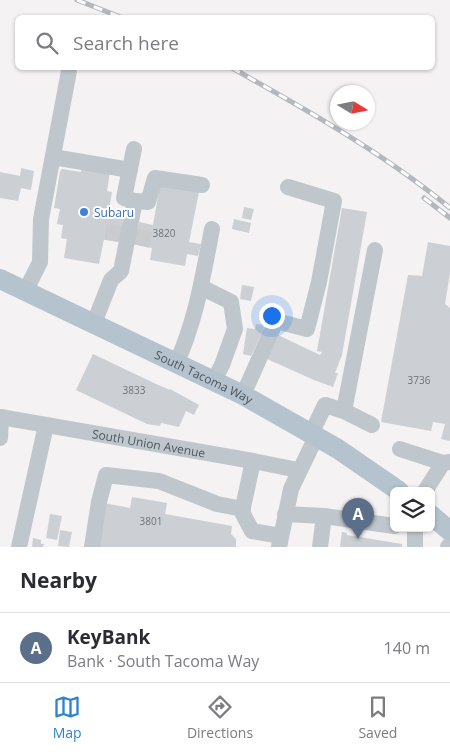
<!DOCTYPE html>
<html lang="en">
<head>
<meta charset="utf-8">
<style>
  :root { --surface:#fff; --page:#f2f2f3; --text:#2b2b33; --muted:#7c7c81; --line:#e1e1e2; --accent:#2d82d3 }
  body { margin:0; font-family:"Open Sans",sans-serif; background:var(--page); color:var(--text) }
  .controls { position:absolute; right:15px; bottom:15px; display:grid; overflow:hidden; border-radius:8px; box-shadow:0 1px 4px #0004 }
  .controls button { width:45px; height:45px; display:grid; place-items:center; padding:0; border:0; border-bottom:1px solid var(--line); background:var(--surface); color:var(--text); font:25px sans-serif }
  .compass { position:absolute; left:330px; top:85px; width:45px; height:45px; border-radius:50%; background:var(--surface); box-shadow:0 1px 4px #0004; rotate:100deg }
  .you { position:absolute; left:271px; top:315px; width:18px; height:18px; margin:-12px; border:4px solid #fff; border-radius:50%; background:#1a73e8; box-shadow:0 0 0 8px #1a73e833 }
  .badge { display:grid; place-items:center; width:32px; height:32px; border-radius:50%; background:var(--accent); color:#fff; font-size:16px; font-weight:700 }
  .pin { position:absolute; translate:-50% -41px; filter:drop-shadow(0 1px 2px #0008) }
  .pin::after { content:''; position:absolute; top:26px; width:18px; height:15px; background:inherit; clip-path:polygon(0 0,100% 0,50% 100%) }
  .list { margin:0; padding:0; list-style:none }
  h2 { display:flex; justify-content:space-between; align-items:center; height:65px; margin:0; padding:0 20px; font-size:21px }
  h2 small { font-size:16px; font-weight:400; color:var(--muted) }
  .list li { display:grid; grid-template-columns:32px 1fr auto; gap:15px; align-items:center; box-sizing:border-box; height:70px; padding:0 20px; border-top:1px solid var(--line) }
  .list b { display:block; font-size:19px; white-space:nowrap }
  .list p { margin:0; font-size:16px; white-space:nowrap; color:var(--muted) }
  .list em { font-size:16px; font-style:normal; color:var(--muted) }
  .icon { flex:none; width:28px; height:28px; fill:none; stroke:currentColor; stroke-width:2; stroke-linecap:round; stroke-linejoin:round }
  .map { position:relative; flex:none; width:450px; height:547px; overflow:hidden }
  .search { position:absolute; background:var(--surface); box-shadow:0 1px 4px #0004; left:15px; right:15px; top:15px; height:55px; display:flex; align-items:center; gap:12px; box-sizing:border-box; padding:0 18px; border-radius:8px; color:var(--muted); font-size:19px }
  .sheet { height:135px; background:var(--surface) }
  nav { display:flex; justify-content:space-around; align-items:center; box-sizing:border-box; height:70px; border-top:1px solid var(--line); background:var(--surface); font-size:14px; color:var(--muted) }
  nav a { display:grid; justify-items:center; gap:2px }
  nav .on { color:var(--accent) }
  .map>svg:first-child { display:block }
  .building { fill:#cccfd3 }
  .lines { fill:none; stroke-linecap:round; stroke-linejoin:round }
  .minor-tunnel { stroke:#cacbcd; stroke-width:16; stroke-dasharray:16 8; stroke-linecap:butt }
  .minor { stroke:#bfc7cc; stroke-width:16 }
  .major { stroke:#b4c3cd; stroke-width:20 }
  .rail-casing { stroke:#b4b7bb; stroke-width:5 }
  .rail { stroke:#fff; stroke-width:3; stroke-dasharray:9; stroke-linecap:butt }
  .shop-dot { fill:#3f7fe0; stroke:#fff; stroke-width:2 }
  .labels { text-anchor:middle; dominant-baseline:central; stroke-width:4; stroke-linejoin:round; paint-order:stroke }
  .number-label { font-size:10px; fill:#6b747a }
  .shop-label { font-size:12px; fill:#366cbe; stroke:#fff; text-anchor:start }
  .street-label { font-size:12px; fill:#4b565d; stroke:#fff }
</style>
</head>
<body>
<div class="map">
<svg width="450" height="547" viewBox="0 0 450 547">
  <rect width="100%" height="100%" fill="#f4f2f2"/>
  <path class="building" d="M82 166 110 172 107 191 112 192 108 216 123 219 119 242 104 239 99 264 64 258 67 239 61 238 63 225 57 224 60 209 54 208 60 171 62 169 81 172Z
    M21 168 34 171 31 190 21 188 18 201 0 198V172L20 176Z
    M160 185 199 192 189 242 201 244 198 256 187 254 185 266 150 260 152 248 135 244 139 222 153 225Z
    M244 207 254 209 251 220 242 218Z
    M342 208 367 212 342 355 335 373H338L333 387 314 380 267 359 278 335 320 355 322 352 317 351Z
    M234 219 251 223 249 233 232 229Z
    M428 242 450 246V273L445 304 450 308V441L441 439 445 424 433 422 431 431 381 422 408 275 422 276Z
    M242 285 254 287 251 301 240 299Z
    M256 324 264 325 263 331 251 356 243 354 247 328 255 329Z
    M93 354 156 384 170 390V389L199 405 194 415 186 411 179 427 161 423 160 426 147 424 76 390Z
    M132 497 167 503 165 514 232 526 231 534 236 539V547H97L104 503 130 508Z
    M50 514 62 516 57 540 46 538Z
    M60 530 72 532 69 547 58 546Z
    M342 532 347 533V535L402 544V547H340Z
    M33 538 41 540V544H44L43 547H32Z"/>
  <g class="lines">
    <path class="minor-tunnel" d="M112 241 116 217
      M141 246 146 224"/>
    <g class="minor">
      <path d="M53 157 130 170"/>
      <path d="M135 201 148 202 155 178 202 185"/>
      <path d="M201 287 231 302 235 329 222 365 213 382"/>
      <path d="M26 290 40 262 41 219 69 71"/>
      <path d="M94 323 111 280 121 271 135 201 124 198 134 149"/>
      <path d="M176 364C196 321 203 275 212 229"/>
      <path d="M243 395 276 321 307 329 319 282 334 201 288 187"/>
      <path d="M344 411 375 250"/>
      <path id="s1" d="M0 417 253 461 298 470"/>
      <path d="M311 434 325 405 344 411 372 425"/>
      <path d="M0 438 1 417"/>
      <path d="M400 449 443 463"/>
      <path d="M253 461 242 512 252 531 281 536"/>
      <path d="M425 491 443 463 450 462"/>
      <path d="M285 514 324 516 394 526"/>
      <path d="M19 547 46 425"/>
      <path d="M92 547 99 502 106 475 159 481 217 504 243 509"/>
      <path d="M279 547 291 489 316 437"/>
      <path d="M320 547 324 516"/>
      <path d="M415 547V528"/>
      <path d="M448 547 450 545"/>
    </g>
    <g class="major">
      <path id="s2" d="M0 279 243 395 338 449 399 491"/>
      <path d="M431 515 450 531"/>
    </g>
    <defs>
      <path id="rail" d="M77 0 123 18
        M232 68C307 110 383 153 450 208
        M424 198 450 218"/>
    </defs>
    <use href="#rail" class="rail-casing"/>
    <use href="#rail" class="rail"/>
  </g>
  <circle class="shop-dot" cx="84" cy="212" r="5"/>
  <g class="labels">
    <g class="number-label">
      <text x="164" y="233">3820</text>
      <text x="419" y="380">3736</text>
      <text x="134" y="390">3833</text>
      <text x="151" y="521">3801</text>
    </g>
    <g class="shop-label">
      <text x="94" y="212">Subaru</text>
    </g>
    <g class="street-label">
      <text stroke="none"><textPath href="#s2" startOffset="226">South Tacoma Way</textPath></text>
      <text stroke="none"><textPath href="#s1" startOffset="151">South Union Avenue</textPath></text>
    </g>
  </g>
</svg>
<div class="controls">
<button><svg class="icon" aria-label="layers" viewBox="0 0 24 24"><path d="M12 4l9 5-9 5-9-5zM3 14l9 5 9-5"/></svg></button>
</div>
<svg class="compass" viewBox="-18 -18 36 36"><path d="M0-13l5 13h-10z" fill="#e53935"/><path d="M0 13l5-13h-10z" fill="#7c7c81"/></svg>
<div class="you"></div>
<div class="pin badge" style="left:358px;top:539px;background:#5c6f8a">A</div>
<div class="search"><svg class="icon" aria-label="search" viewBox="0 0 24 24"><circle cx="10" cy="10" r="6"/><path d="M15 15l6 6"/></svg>Search here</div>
</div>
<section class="sheet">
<h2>Nearby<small></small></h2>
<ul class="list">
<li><span class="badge" style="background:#5c6f8a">A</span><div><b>KeyBank</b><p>Bank · South Tacoma Way</p></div><em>140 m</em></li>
</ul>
</section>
<nav>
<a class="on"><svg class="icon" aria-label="map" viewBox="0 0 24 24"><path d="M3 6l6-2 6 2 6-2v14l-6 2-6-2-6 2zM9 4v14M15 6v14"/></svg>Map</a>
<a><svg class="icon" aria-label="directions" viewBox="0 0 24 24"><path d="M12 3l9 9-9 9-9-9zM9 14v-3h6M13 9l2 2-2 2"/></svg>Directions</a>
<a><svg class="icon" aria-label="saved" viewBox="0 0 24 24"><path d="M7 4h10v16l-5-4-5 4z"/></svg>Saved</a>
</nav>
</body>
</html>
